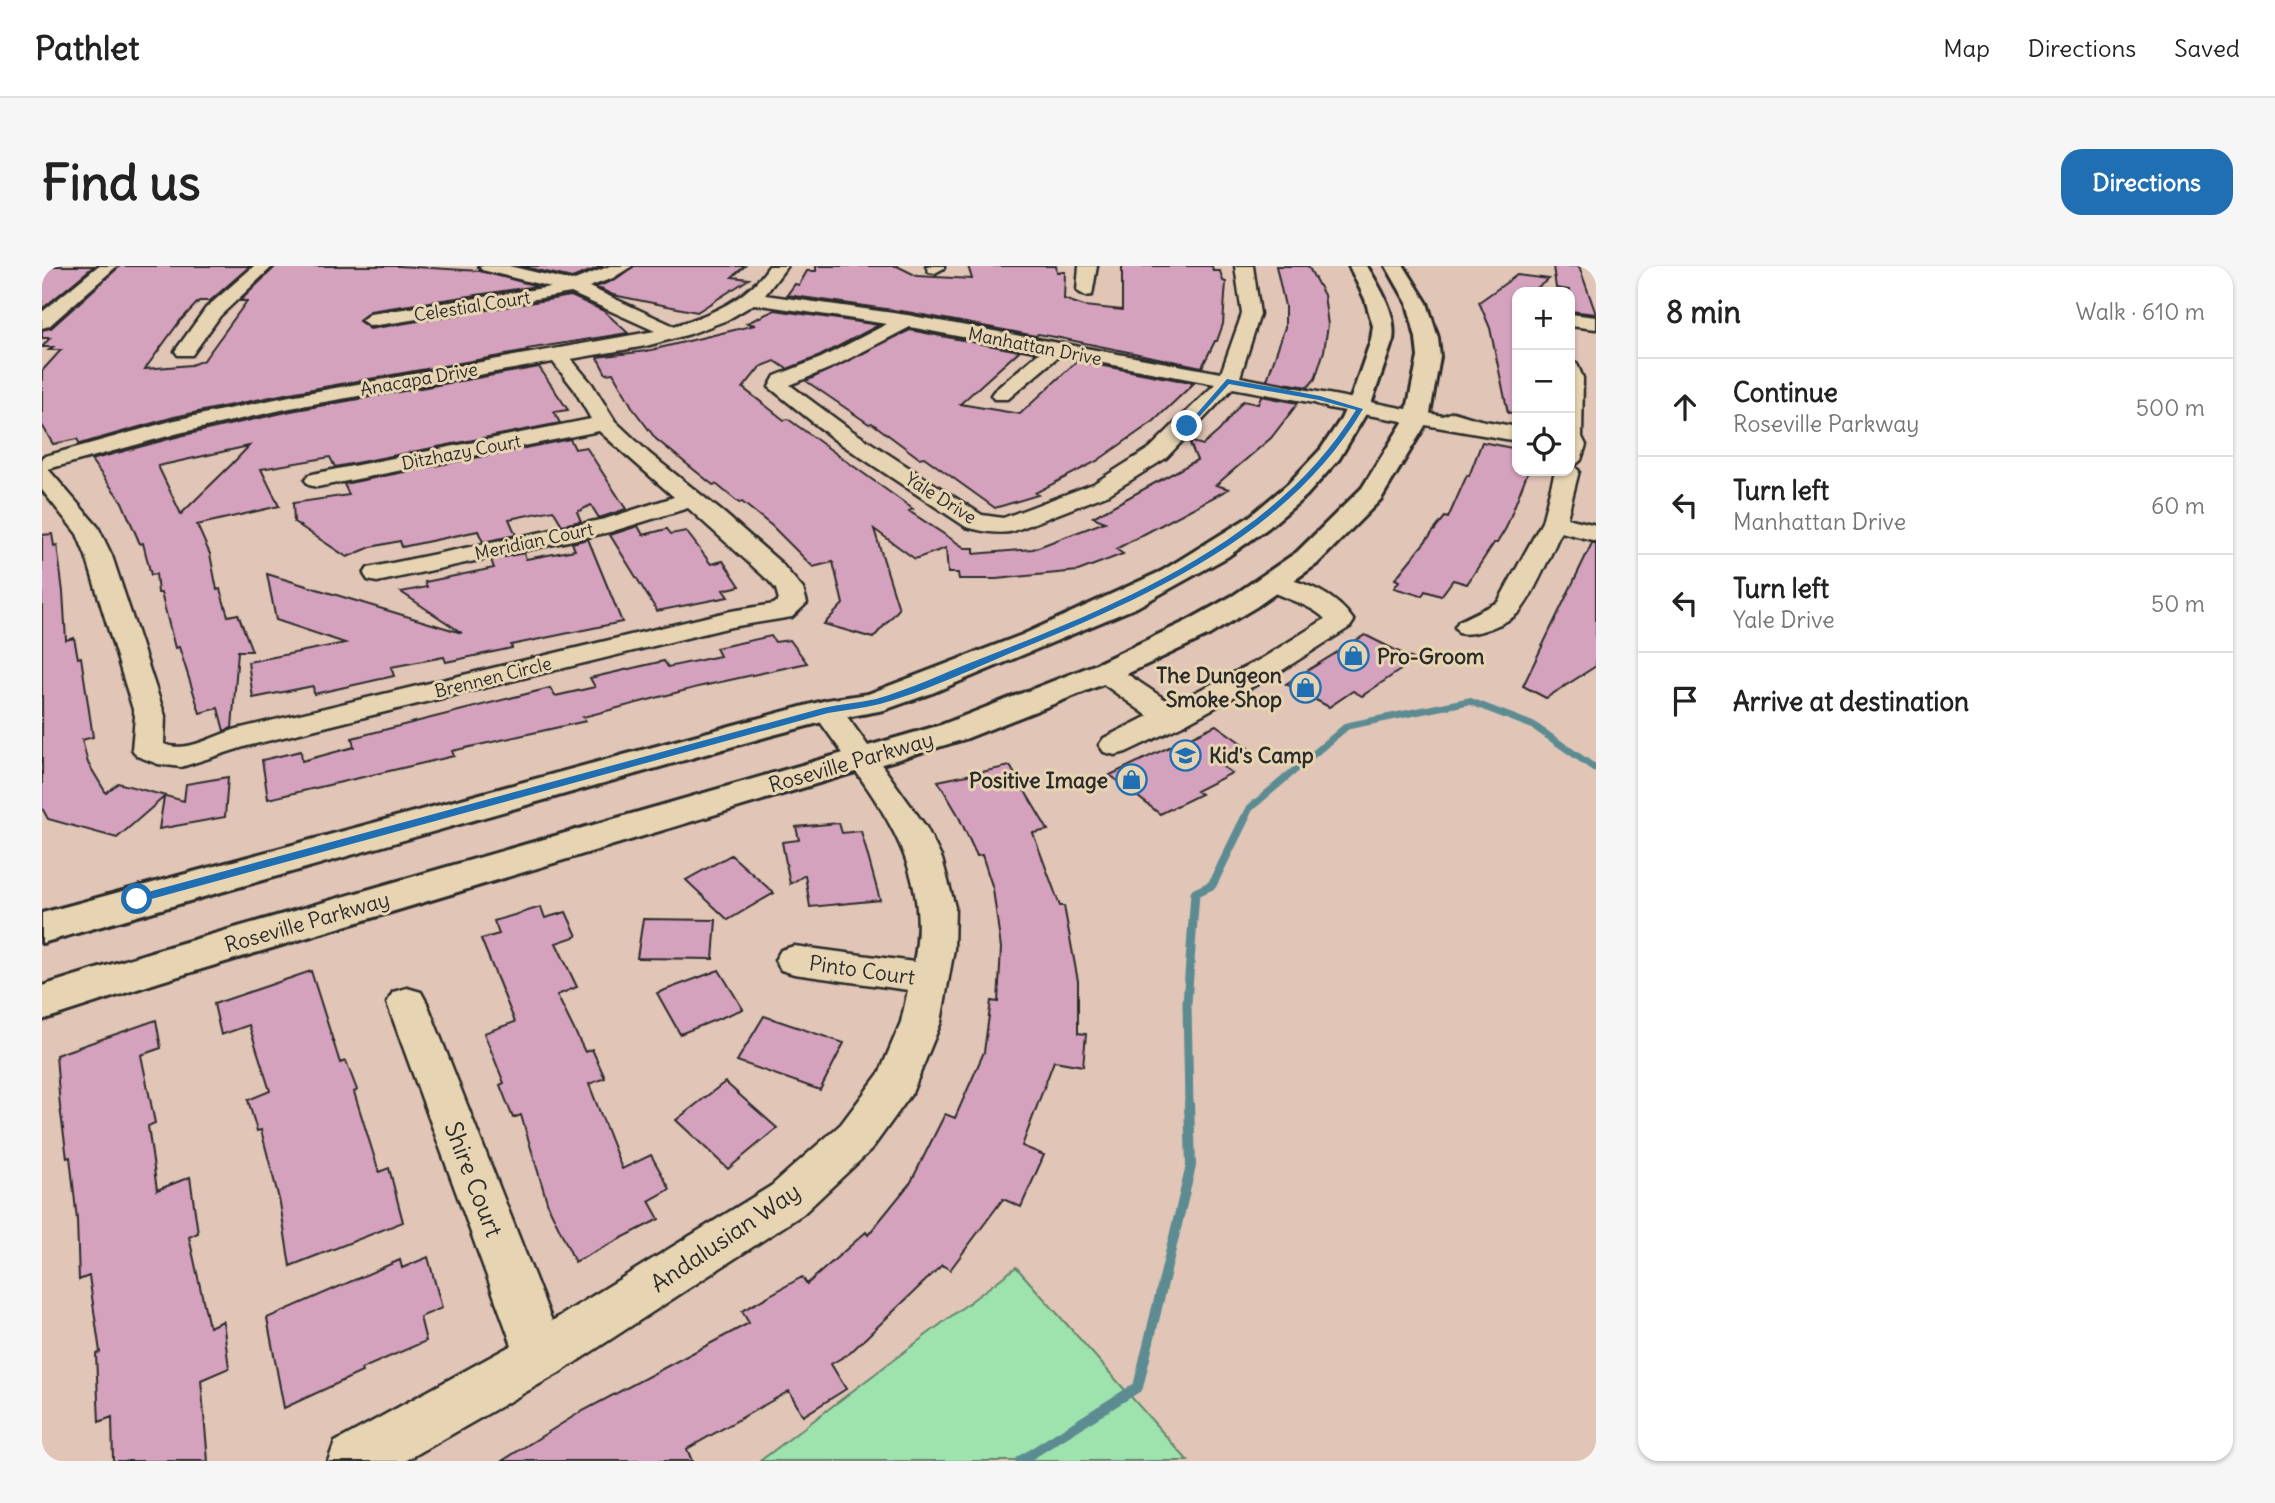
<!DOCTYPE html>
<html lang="en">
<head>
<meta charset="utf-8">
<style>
  :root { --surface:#fff; --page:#f6f6f6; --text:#222; --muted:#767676; --line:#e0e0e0; --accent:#1f6fb2 }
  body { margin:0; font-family:Delius,sans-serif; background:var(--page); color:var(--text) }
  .controls { position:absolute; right:21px; top:21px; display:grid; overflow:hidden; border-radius:14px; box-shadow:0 2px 5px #0004 }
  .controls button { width:63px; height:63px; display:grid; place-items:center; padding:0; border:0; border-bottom:2px solid var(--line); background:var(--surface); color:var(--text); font:35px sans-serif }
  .stop { position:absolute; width:21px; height:21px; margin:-16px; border:5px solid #1f6fb2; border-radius:50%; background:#fff }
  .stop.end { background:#1f6fb2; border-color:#fff; box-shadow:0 2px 7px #0008 }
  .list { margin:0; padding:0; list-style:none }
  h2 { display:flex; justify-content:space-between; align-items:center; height:91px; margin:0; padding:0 28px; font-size:30px }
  h2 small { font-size:23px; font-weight:400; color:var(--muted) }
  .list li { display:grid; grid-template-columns:46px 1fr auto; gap:21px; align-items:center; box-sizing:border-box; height:98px; padding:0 28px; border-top:2px solid var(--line) }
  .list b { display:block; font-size:26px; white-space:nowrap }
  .list p { margin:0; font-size:23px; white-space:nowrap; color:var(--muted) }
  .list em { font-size:23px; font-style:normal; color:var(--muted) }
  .icon { flex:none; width:38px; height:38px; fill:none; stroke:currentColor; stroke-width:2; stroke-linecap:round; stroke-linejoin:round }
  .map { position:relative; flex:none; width:1554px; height:1195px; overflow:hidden; border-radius:21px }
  header { display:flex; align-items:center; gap:42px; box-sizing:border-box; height:98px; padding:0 35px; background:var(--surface); border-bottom:2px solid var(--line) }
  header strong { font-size:33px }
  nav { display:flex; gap:38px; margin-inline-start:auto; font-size:24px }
  .intro { display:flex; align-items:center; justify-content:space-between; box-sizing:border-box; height:168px; padding:0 42px }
  h1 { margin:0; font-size:49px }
  .button { padding:18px 32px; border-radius:21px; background:var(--accent); color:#fff; font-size:24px; font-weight:700 }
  main { display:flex; gap:42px; padding:0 42px }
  aside { flex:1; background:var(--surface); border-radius:21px; box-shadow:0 2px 5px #0004 }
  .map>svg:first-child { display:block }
  .green { fill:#9ee2ae; stroke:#64866c; stroke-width:2 }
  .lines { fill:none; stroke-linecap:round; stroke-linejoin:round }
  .stream-far2 { stroke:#5c8c92; stroke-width:7 }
  .stream-far1 { stroke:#5c8c92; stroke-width:9 }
  .stream { stroke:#5c8c92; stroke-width:10 }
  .building { fill:#d5a2be; stroke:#2b2b2b; stroke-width:2; fill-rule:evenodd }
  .minor-casing { stroke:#2b2b2b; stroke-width:5 }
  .major-casing { stroke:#2b2b2b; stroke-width:6 }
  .minor { fill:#e6d4b2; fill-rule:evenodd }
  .major { fill:#e6d4b2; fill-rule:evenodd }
  .route { fill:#1f6fb2 }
  .labels { text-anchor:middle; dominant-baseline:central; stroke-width:6; stroke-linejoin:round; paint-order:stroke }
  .far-street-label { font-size:18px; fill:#2b2b2b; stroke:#e6d4b2 }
  .poi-label { font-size:21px; font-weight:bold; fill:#2b2b2b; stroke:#e6d4b2; text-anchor:start }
  .street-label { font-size:21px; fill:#2b2b2b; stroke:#e6d4b2 }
  .near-street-label { font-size:24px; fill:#2b2b2b; stroke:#e6d4b2 }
</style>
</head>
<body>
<header>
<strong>Pathlet</strong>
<nav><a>Map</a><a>Directions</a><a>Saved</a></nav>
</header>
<div class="intro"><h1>Find us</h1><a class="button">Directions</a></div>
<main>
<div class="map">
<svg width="1554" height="1195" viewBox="0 0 1554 1195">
  <rect width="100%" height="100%" fill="#e1c5b6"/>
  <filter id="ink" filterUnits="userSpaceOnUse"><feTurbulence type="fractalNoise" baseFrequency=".0143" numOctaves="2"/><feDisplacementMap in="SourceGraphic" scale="14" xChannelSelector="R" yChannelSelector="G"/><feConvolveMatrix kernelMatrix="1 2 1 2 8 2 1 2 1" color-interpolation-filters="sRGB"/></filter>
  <g filter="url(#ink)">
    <path class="green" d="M974 1001 1146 1195H717H718Z"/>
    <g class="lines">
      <path class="stream-far2" d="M1202 554 1208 542 1305 460 1427 435 1492 460 1554 503"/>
      <path class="stream-far1" d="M1147 839 1145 737 1153 627 1170 619 1203 552"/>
      <path class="stream" d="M978 1195 1096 1121 1149 900 1147 837"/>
    </g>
    <path class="building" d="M0 0H52L0 43Z
      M78 0H208L168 35H157L138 55 103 103 149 99 162 94 205 35H198L234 0H357L438 5 495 20 328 45 317 55 328 63 529 30 562 45 586 67 485 83 486 85 248 127 132 151 38 178 35 173 11 178 0 159V105L19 84H7L11 81H0L8 72H0V64L9 62Z
      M478 0H561L530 12Z
      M592 0H703L690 11 707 13 655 46 571 29 554 21 572 14Z
      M774 0H855L875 10 930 13 926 0H1014L1015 6H1023L1022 33 1042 40 1080 44V0H1170L1171 5H1178L1181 15 1184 16 1181 58 1175 75H1173L1160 101 1013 71 996 68 994 70 865 46 745 29 753 18 757 19 765 5H774Z
      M1234 0H1266L1282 29 1286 59 1282 85 1273 113 1266 121 1225 114 1243 61V40Z
      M1511 0H1537L1554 48 1528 45V24L1514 22Z
      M1475 9 1507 13 1489 26H1475V146L1466 147 1448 62 1437 36Z
      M733 44 837 59 778 90 745 103 733 95 718 101 701 122 742 154 746 153 871 243 867 245 923 282H932V288L991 283 1063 256 1051 251 1155 194 1147 175 1161 179 1177 165 1201 135 1216 138 1219 130 1256 137 1229 172 1174 219 1187 223 1074 283 1081 288 1036 305 954 313H917L916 307H906L904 282 873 293 832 263 857 343 831 372 782 358 801 338 791 296 771 301 730 260 700 236 697 237 674 218 671 219 651 203 614 173 592 144 571 107 564 108 555 91 605 85 713 59 705 57Z
      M868 64 977 85 918 138 978 148 1035 95 1152 117 1112 155 1055 195 993 227 996 229 953 242 882 191 877 192 830 157 827 158 764 115Z
      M497 101 526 144 512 146 518 157 293 201 288 191 219 203 237 240 155 259 168 288 175 324 178 323 186 350 196 348 210 385H196L190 462 182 465 176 442 158 447 137 381 133 382 119 327H116L114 308 109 309 101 277 98 278 80 236 49 194 138 170 249 145ZM207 180 190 198 139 248 116 200Z
      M528 173 533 183 544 181 584 243 557 252 549 239 535 246 539 255 520 259 511 244 467 253 474 269 441 276 436 265 360 281 358 275 329 281 305 291 252 256 251 237 307 229 302 218Z
      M1440 176 1475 183V205H1486L1464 262 1455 277H1452L1425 318 1411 314 1399 330 1383 325 1380 330 1352 322 1357 315 1353 313 1403 251 1406 252 1425 209 1427 210Z
      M596 260 601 269 625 263 629 268 644 265 669 298 681 295 698 320 681 324 686 331 615 345 568 269Z
      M10 268 12 280 15 279 21 326 24 374 32 372 36 392 39 391 51 471 40 474 46 497 64 527 76 517 142 535 144 518 186 511 183 551 117 563 122 531 75 572 6 553 0 542V269Z
      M546 273 580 356 469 379 470 382 404 396 402 391 349 401 352 410 272 428 271 420 211 432 206 396 303 377 234 354 225 308 420 367 359 326 385 321 383 316 452 302 449 294 482 287 484 293 533 284 530 277Z
      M1550 277H1554V400L1504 432 1481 420Z
      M1323 369 1373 394 1320 430 1311 425 1287 441 1244 418Z
      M729 370 733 376 748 374 765 397 656 421 541 451 544 455 410 485 412 490 226 533 220 494 259 485 260 495 312 481 310 472 508 422 513 430 553 421 548 412 622 395 626 401 678 390 674 382Z
      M1174 459 1209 484 1178 499 1190 507 1154 525 1159 528 1118 548 1068 509Z
      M968 500 1006 564 991 567 1018 640H1022L1036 715V767L1044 768 1041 800 1012 795 980 880 1002 889 979 941 961 933 908 1004 900 999 808 1087 789 1098 804 1123 761 1150 747 1125 645 1183 650 1195H460L537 1147 707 1057 700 1045 760 1011 765 1018 824 966 826 969 869 916 903 848 913 852 942 786 949 735 956 736 959 682 951 623 940 589 935 590 915 547 896 515Z
      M797 557 800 567 819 565 838 634 768 641 763 609 748 618 740 576 757 574 754 561Z
      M689 589 732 627 686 654 644 614Z
      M499 641 503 652 524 646 535 670 514 677 535 721 515 729 543 786 550 783 563 812 547 818 580 903 609 889 628 923 607 935 617 953 533 996 506 939 479 849 471 852 458 819 462 817 442 767 473 756 439 673 457 668 452 655Z
      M601 653 674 654 671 693 595 692Z
      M677 704 701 743 638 768 615 727Z
      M269 705 298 797 304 795 315 824 312 826 337 906 347 902 361 956 248 1000 238 937 219 864 215 865 206 834 228 825 207 759 179 769 172 738Z
      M722 750 802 777 778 824 695 795Z
      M114 754 119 782 99 789 113 857 106 860 115 924 148 911 156 967 147 971 167 1061 181 1055 187 1102 159 1114 166 1195H71L70 1151 57 1156 54 1088 58 1086 47 1010 37 1014 35 954 28 891 25 892 18 841 14 789Z
      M683 816 735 862 686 903 634 854Z
      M386 991 400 1042 378 1051 384 1075 319 1103 320 1106 242 1142 225 1052 358 994 360 1002Z"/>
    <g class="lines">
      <defs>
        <path id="minor" d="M56 0H75L7 60 0 62V46Z
          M212 0H231L178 50 150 89H136L133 85 164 42Z
          M437 0H467L530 15 568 0H590L571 12 547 21 632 60C670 48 705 34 727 0H745L723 29 865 49 1179 107 1200 48 1193 0H1211L1218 48 1198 111 1401 150 1411 146 1438 154 1475 161V175L1286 142 1272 137 1191 122 1124 192 1067 228 972 265C957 269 939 265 924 261L793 174 727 121 733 110 779 92 845 58 712 38 685 54 648 68 604 80 529 93 550 118 573 155 608 188 683 248 739 297 761 323 765 337 750 351 689 361 205 480 139 501 116 498 95 490 90 483 93 450 44 290 35 268 0 224V191L133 154 248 130 613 65 529 27 357 56 328 60 319 54 328 48 509 21 440 4ZM868 61 998 86 952 125 949 129 952 133H966L1018 89 1173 118 1108 182 1051 218 961 252 940 249 809 164 748 119 793 100ZM511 96 532 123 549 153 275 207 267 209 263 214 267 219 275 221 557 165 632 231 563 253 326 302 322 308 326 314 335 316 568 266 646 242 727 315 734 323 737 334 732 338 689 345 195 463C173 469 144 488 122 478L123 450 70 290 56 261 6 203 137 167 248 142Z
          M884 0H902V2L893 7 887 6Z
          M1037 0H1055L1050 29 1044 30 1035 25Z
          M1528 48 1554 51V63L1528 60Z
          M1528 96 1535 98 1541 112 1540 171 1544 179 1539 194 1532 200 1537 205 1525 252 1554 259V275L1519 266C1510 285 1491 331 1478 345 1467 357 1432 371 1417 367L1413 361 1417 355 1456 336 1500 256 1513 205H1528Z
          M1232 309C1264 317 1293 327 1312 355L1308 361 1239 405 1141 459 1084 486 1073 489 1062 486 1057 479 1062 472 1106 450 1053 412 1048 406 1053 400 1063 397 1073 400 1130 438 1219 393 1283 353C1266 335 1228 331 1219 317L1223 311Z
          M785 435 796 438 884 561 900 593 913 641 912 683 899 756 870 827 829 884 761 948 517 1107 363 1195H286L293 1176 470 1079 345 737 351 726 365 722 379 726 385 737 510 1055 729 920 799 858 838 806 859 756 866 724 752 708 739 704 733 694 739 684 752 680 872 696C893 593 824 523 770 444L774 438Z"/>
        <path id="major" d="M1307 0H1325C1338 22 1355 47 1351 74L1328 141 1297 193 1264 230 1226 262 1185 291 1095 341 890 427 842 444 788 454 727 470 0 677V647L703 456 785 434 826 428 980 369 1120 305 1207 251 1246 218 1279 183 1299 153 1310 129 1329 74 1331 60 1323 33Z
          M1344 0H1362L1385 37 1396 72 1398 91 1387 153 1339 233 1275 298 1214 341 1167 369 1074 413 923 473 117 716 0 754V720L109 686 899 459 1052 399 1145 355 1192 329 1255 286 1320 222 1363 153 1376 91 1374 72 1365 37Z"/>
      </defs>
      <use href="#minor" class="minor-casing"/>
      <use href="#major" class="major-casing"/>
      <use href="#minor" class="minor"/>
      <use href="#major" class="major"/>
    </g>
  </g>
  <path class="route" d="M1185 113 1278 130 1321 143C1246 270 1103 332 971 386 931 403 879 427 838 438 821 442 803 444 786 447L95 637 89 633 95 629 781 442C798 438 817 437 834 433 869 423 904 406 938 393 1076 339 1234 275 1314 144L1277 134 1187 118 1148 161H1143Z"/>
  <defs>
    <symbol id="shop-ring" viewBox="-11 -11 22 22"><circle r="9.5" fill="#e6d4b2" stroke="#1f6fb2" stroke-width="1.5"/><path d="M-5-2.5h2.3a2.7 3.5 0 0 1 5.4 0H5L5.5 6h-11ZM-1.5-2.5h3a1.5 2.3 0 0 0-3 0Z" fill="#1f6fb2"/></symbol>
    <symbol id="school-ring" viewBox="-11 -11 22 22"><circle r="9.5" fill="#e6d4b2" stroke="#1f6fb2" stroke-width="1.5"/><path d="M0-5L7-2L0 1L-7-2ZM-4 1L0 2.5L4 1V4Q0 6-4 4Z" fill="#1f6fb2"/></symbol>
  </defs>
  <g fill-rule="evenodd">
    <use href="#shop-ring" x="1294" y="372" width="35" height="35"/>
    <use href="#shop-ring" x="1246" y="404" width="35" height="35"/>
    <use href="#school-ring" x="1126" y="472" width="35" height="35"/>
    <use href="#shop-ring" x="1072" y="496" width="35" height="35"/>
  </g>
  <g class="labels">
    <g class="far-street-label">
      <text transform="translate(430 40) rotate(-9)">Celestial Court</text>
      <text transform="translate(993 80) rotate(11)">Manhattan Drive</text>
      <text transform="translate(377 113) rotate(-10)">Anacapa Drive</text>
      <text transform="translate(419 186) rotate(-11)">Ditzhazy Court</text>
      <text transform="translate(899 232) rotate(32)">Yale Drive</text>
      <text transform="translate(492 275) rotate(-12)">Meridian Court</text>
      <text transform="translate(451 411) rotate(-14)">Brennen Circle</text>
    </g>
    <g class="poi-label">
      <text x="1335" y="390">Pro-Groom</text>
      <text x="1240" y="409" text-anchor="end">The Dungeon<tspan x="1240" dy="24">Smoke Shop</tspan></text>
      <text x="1167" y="489">Kid's Camp</text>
      <text x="1066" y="514" text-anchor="end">Positive Image</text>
    </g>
    <g class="street-label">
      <text transform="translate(809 496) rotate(-16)">Roseville Parkway</text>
      <text transform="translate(265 656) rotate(-16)">Roseville Parkway</text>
      <text transform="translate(820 704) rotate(8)">Pinto Court</text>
    </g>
    <g class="near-street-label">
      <text transform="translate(432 913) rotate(69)">Shire Court</text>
      <text transform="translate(683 971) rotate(-34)">Andalusian Way</text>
    </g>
  </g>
</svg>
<div class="controls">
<button>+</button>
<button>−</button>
<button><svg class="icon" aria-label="locate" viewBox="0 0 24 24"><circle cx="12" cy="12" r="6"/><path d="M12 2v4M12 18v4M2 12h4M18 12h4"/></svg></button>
</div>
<div class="stop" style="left:95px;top:633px"></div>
<div class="stop end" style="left:1145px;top:160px"></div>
</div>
<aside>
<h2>8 min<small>Walk · 610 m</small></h2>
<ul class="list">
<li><svg class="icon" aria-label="ahead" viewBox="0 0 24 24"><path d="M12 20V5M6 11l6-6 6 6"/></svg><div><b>Continue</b><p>Roseville Parkway</p></div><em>500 m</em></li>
<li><svg class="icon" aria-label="left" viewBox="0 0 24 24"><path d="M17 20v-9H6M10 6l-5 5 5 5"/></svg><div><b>Turn left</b><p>Manhattan Drive</p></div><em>60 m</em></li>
<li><svg class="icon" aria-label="left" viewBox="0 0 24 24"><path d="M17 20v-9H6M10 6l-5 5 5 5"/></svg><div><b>Turn left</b><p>Yale Drive</p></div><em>50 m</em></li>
<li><svg class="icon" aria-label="arrive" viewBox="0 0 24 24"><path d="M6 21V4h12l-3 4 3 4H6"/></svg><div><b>Arrive at destination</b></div></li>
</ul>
</aside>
</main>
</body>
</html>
